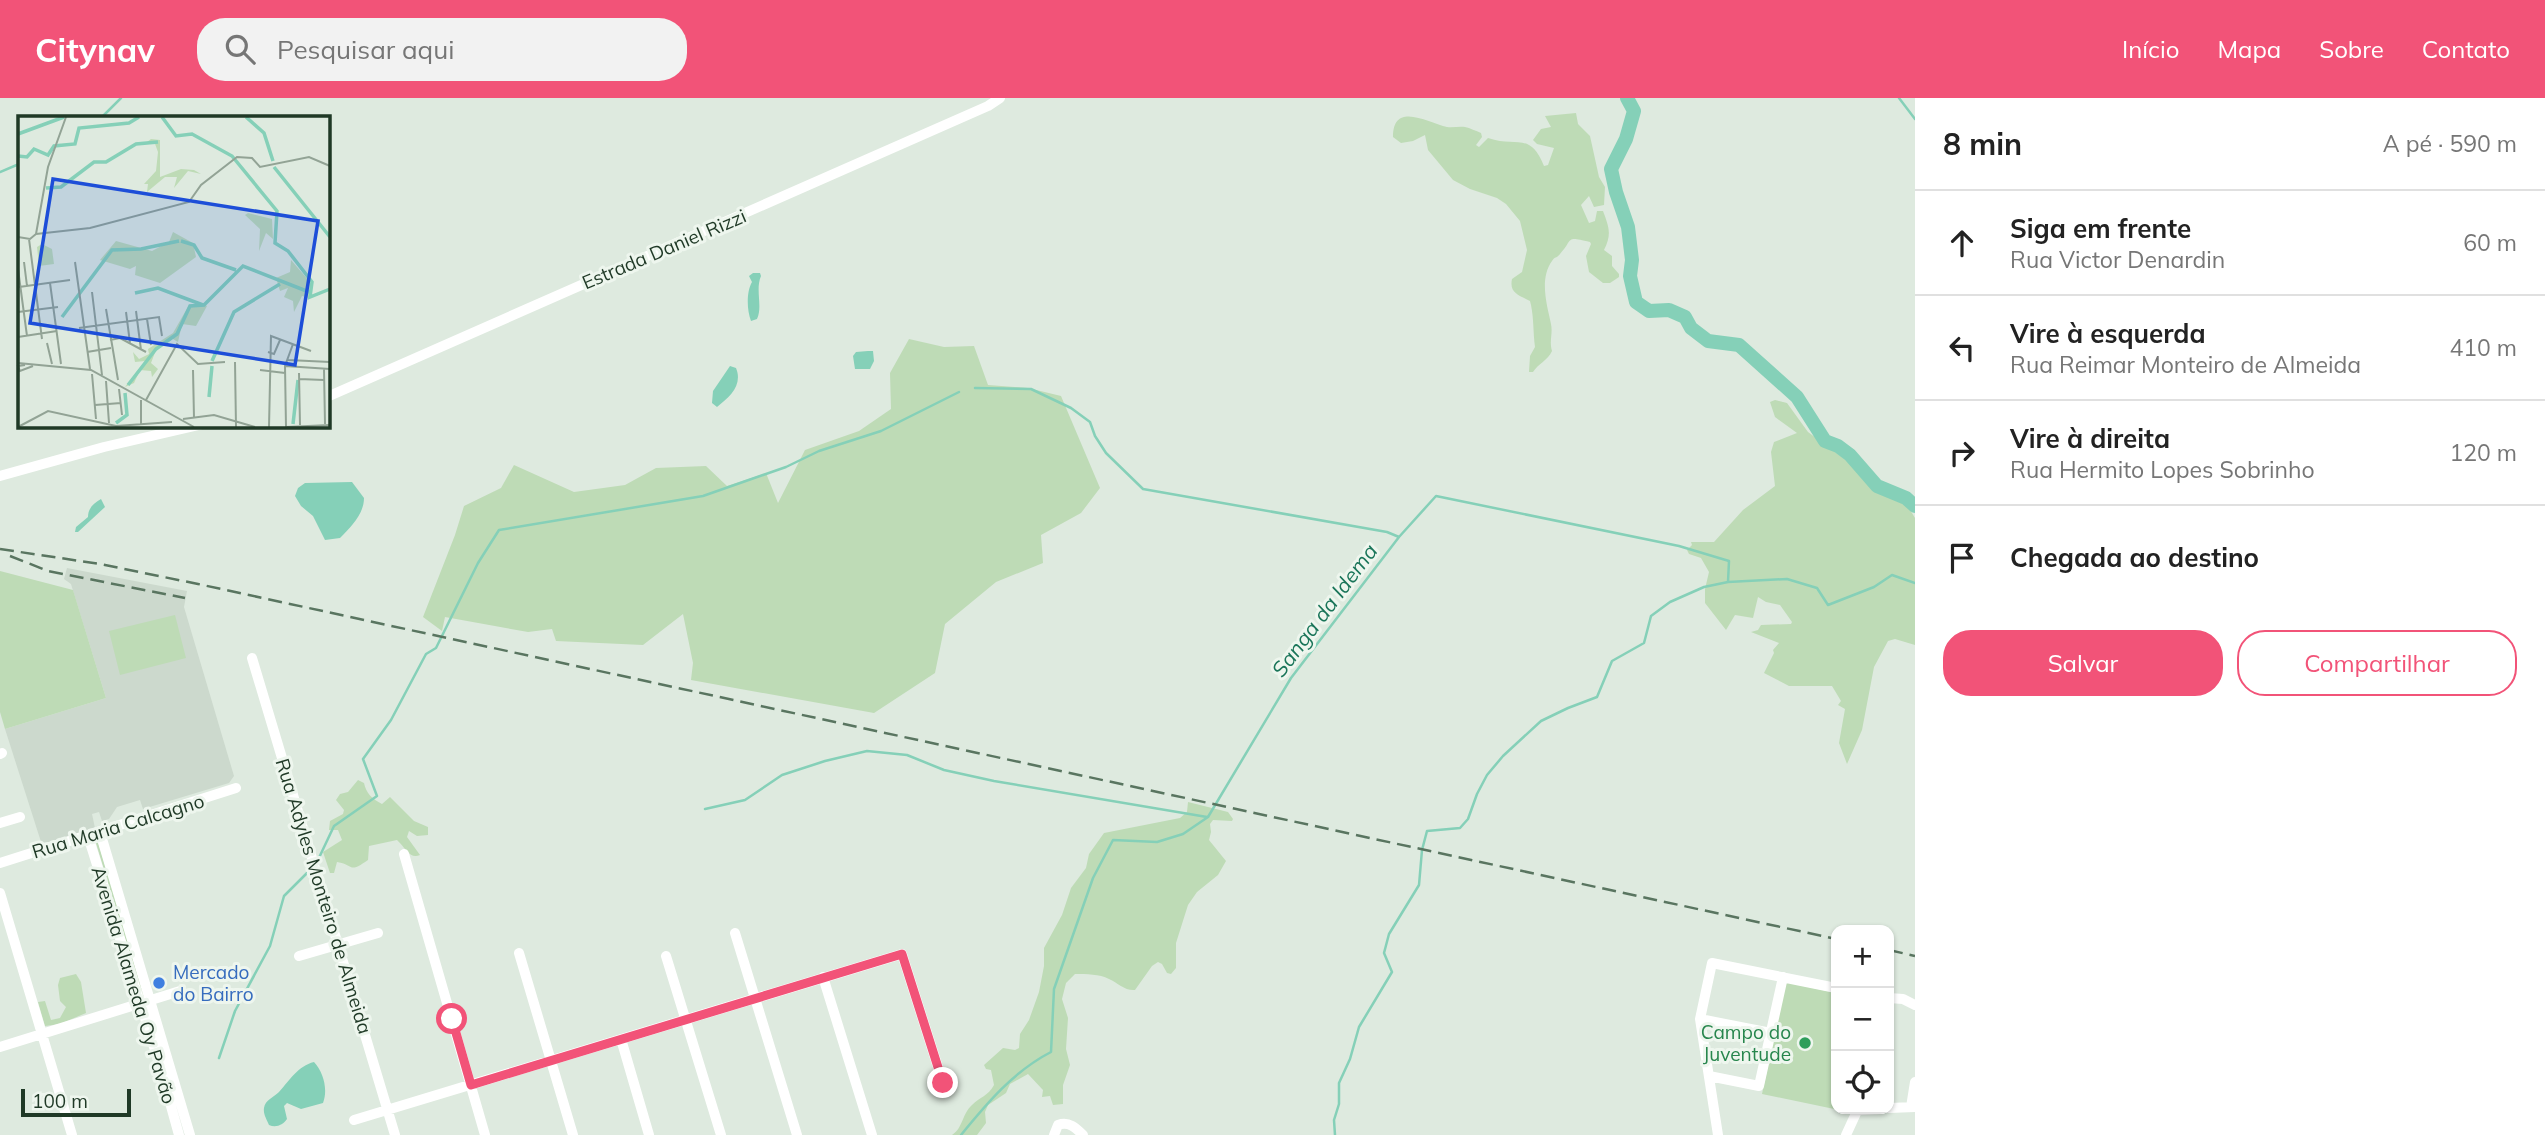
<!DOCTYPE html>
<html lang="pt">
<head>
<meta charset="utf-8">
<style>
  :root { --surface:#fff; --page:#f2f2f2; --text:#222; --muted:#767676; --line:#e0e0e0; --accent:#f25378 }
  body { margin:0; font-family:Mulish,sans-serif; background:var(--page); color:var(--text) }
  .controls { position:absolute; right:21px; bottom:21px; display:grid; overflow:hidden; border-radius:14px; box-shadow:0 2px 5px #0004 }
  .controls button { width:63px; height:63px; display:grid; place-items:center; padding:0; border:0; border-bottom:2px solid var(--line); background:var(--surface); color:var(--text); font:35px sans-serif }
  .scale { position:absolute; left:21px; bottom:18px; width:110px; box-sizing:border-box; padding-left:7px; border:4px solid #1f3926; border-top:0; font-size:19px; line-height:24px; white-space:nowrap; color:#1f3926; -webkit-text-stroke:5px #eef6ee; paint-order:stroke }
  .stop { position:absolute; width:21px; height:21px; margin:-16px; border:5px solid #f25378; border-radius:50%; background:#fff }
  .stop.end { background:#f25378; border-color:#fff; box-shadow:0 2px 7px #0008 }
  .list { margin:0; padding:0; list-style:none }
  h2 { display:flex; justify-content:space-between; align-items:center; height:91px; margin:0; padding:0 28px; font-size:30px }
  h2 small { font-size:23px; font-weight:400; color:var(--muted) }
  .list li { display:grid; grid-template-columns:46px 1fr auto; gap:21px; align-items:center; box-sizing:border-box; height:105px; padding:0 28px; border-top:2px solid var(--line) }
  .list b { display:block; font-size:26px; white-space:nowrap }
  .list p { margin:0; font-size:23px; white-space:nowrap; color:var(--muted) }
  .list em { font-size:23px; font-style:normal; color:var(--muted) }
  .actions { display:flex; gap:14px; padding:21px 28px }
  .actions a { flex:1; padding:16px 0; border:2px solid var(--accent); border-radius:28px; text-align:center; font-size:24px; color:var(--accent) }
  .actions .main { background:var(--accent); color:#fff }
  .icon { flex:none; width:38px; height:38px; fill:none; stroke:currentColor; stroke-width:2; stroke-linecap:round; stroke-linejoin:round }
  .map { position:relative; flex:none; width:1915px; height:1037px; overflow:hidden }
  header { display:flex; align-items:center; gap:42px; box-sizing:border-box; height:98px; padding:0 35px; background:var(--accent); color:#fff }
  header strong { font-size:33px }
  nav { display:flex; gap:38px; margin-inline-start:auto; font-size:24px }
  .search { width:490px; height:63px; background:var(--page); display:flex; align-items:center; gap:18px; box-sizing:border-box; padding:0 24px; border-radius:28px; color:var(--muted); font-size:26px }
  main { display:flex }
  aside { flex:1; background:var(--surface) }
  .map>svg:first-child { display:block }
  .built { fill:#ccd9cd }
  .green { fill:#bedbb6 }
  .water { fill:#85d0b8 }
  .lines { fill:none; stroke-linecap:round; stroke-linejoin:round }
  .stream { stroke:#85d0b8; stroke-width:2.5 }
  .river { stroke:#85d0b8; stroke-width:14 }
  .minor { stroke:#fff; stroke-width:10 }
  .rail { stroke:#597560; stroke-width:2.5; stroke-dasharray:14 7; stroke-linecap:butt }
  .route { stroke:#f25378; stroke-width:9 }
  .shop-dot { fill:#3f7fe0; stroke:#eef6ee; stroke-width:2.5 }
  .leisure-dot { fill:#2e9e5b; stroke:#eef6ee; stroke-width:2.5 }
  .labels { text-anchor:middle; dominant-baseline:central; stroke-width:6; stroke-linejoin:round; paint-order:stroke }
  .street-label { font-size:19px; fill:#1f3926; stroke:#eef6ee }
  .shop-label { font-size:19px; fill:#366cbe; stroke:#eef6ee; text-anchor:start }
  .leisure-label { font-size:19px; fill:#27864d; stroke:#eef6ee; text-anchor:end }
  .water-label { font-size:21px; font-style:italic; fill:#1a7559; stroke:#eef6ee }
  .inset-river { fill:none; stroke:#85d0b8; stroke-width:3.5 }
  .inset-road { fill:none; stroke:#92a395; stroke-width:2 }
  .view { fill:#1d4ed8; fill-opacity:0.15; stroke:#1d4ed8; stroke-width:3.5 }
  .inset-edge { fill:none; stroke:#1f3926; stroke-width:3.5 }
</style>
</head>
<body>
<header>
<strong>Citynav</strong>
<div class="search"><svg class="icon" aria-label="search" viewBox="0 0 24 24"><circle cx="10" cy="10" r="6"/><path d="M15 15l6 6"/></svg>Pesquisar aqui</div>
<nav><a>Início</a><a>Mapa</a><a>Sobre</a><a>Contato</a></nav>
</header>
<main>
<div class="map">
<svg width="1915" height="1037" viewBox="0 0 1915 1037">
  <rect width="100%" height="100%" fill="#deeadf"/>
  <path class="built" d="M67 470 187 493 184 509 234 678 229 685 143 711 140 702 117 709 109 721 102 723 99 714 92 716 95 730 42 747 5 631 106 600 71 486 64 481Z"/>
  <path class="green" d="M1576 15 1578 26 1590 38 1599 79 1605 89 1604 107 1594 109 1589 98 1581 107 1589 125 1595 123 1597 113H1603C1609 129 1612 136 1604 152L1612 158V168L1619 176V179L1610 185H1603L1589 174 1586 158 1591 146 1590 144C1564 138 1574 141 1560 156 1555 162 1556 157 1552 163 1539 181 1547 207 1551 226 1553 236 1549 243 1552 253 1548 262 1538 266 1533 274H1529L1530 258 1535 249C1533 234 1534 222 1531 207L1530 203C1519 197 1509 195 1512 181L1522 174 1527 152 1520 123 1506 106 1497 100 1470 91 1453 82 1428 52 1425 37 1413 43 1401 45 1393 39C1393 2 1430 26 1447 29 1453 30 1459 28 1465 29 1470 30 1476 33 1481 35L1482 39 1476 47 1479 49 1488 40C1517 50 1530 33 1544 68L1548 67 1554 50 1537 46 1533 42 1541 31 1551 29 1545 18Z
    M909 241 944 249 974 248 988 287 1028 290 1061 298 1100 390 1081 415 1041 437 1043 465 996 484 945 526 935 575 874 615 691 582 693 565 683 516 643 547 556 543 552 531 528 534 445 519 442 533 423 519 455 437 464 408 501 390 514 367 574 394 625 387 656 370 706 368 727 388 766 375 778 405 805 352 859 333 891 311 890 275Z
    M1775 302 1787 305 1808 334 1854 368 1877 392 1886 394 1909 410 1915 420V547L1895 541 1888 543 1874 569 1862 632 1847 666 1839 645 1845 611 1838 607 1841 603 1832 588H1789L1764 575 1774 555 1773 552 1779 545 1751 534 1758 532 1761 527 1791 526 1792 524 1780 507 1766 504 1758 499 1753 520 1735 517 1726 532 1705 505V491L1709 474 1701 460 1689 456 1687 452 1692 447 1691 444H1714L1743 412 1775 388 1771 354 1774 344 1797 335 1775 319 1770 304Z
    M0 473 73 492 106 600 5 631 0 614Z
    M175 517 186 560 120 577 109 533Z
    M358 682 364 685C366 695 372 701 382 706L390 699 414 723 428 729V737L417 738 409 733 407 739 420 757C410 762 405 749 397 742L369 748 368 762C348 776 355 767 337 764L334 775H330L323 754 342 742 338 732H329L330 723 343 716 344 712 336 702 340 696 348 694Z
    M1188 704 1228 714 1233 721 1232 723 1213 722 1210 726 1211 734 1209 742 1226 763 1218 777 1197 794 1188 807 1176 845V870L1171 876 1167 875 1162 866 1158 864 1152 868 1135 892C1125 893 1118 885 1109 881 1099 876 1087 876 1075 876L1066 885 1062 901 1068 920 1066 951 1070 967 1063 987V1006L1053 1007 1050 998 1042 999 1043 992 1028 976 1010 986 1006 995 988 1007 985 1014 986 1025 977 1037H952C963 1030 962 1016 972 1007 980 999 988 998 994 987L991 972 986 971 984 967 1003 950 1015 952 1019 950 1020 936 1029 922 1039 894 1044 868V850L1062 817 1071 790 1086 770 1089 756 1104 735 1180 720 1187 714Z
    M98 744 145 899 143 900 96 745Z
    M76 876 81 884 86 915 60 926 45 928 38 904 45 903 51 922 60 920 66 909 60 903 58 887 60 880Z
    M1786 884 1836 895V1011L1839 1012 1762 996Z"/>
  <path class="water" d="M753 175H760L761 178C755 192 763 208 757 221L751 223C747 213 746 194 752 184L749 178Z
    M868 253H873L874 263 870 271H855L853 258 856 254Z
    M730 268 736 270C743 287 730 299 717 309L712 305 713 293Z
    M352 384 364 400C364 416 351 429 340 440L325 442 313 418 301 408 295 398 298 390 305 385Z
    M101 401 105 409 78 434H75L76 429 88 419C88 410 94 405 101 401Z
    M314 964C324 975 328 992 323 1005L301 1011 287 1005 284 1008 287 1021C283 1027 276 1030 269 1027 267 1022 263 1016 264 1010 265 1002 274 999 279 994 290 982 298 968 314 964Z"/>
  <g class="lines">
    <path class="stream" d="M1899 0 1915 21
      M102 19 121 0
      M0 74 19 66
      M975 290 1031 291 1071 310 1090 324 1095 338 1106 355 1143 391 1387 434 1399 439
      M705 711 745 702 782 677 825 663 867 653 907 657 944 672 994 683 1207 719
      M317 764 334 728 377 698 363 661 391 622 426 556 436 550 478 465 499 432 703 398 786 369 819 353 881 333 959 294
      M219 960 235 913 270 848 284 798 311 771
      M961 1037C987 1005 1014 973 1051 954L1054 891 1093 780 1113 742 1157 744 1183 736 1208 719 1291 580 1399 439 1436 398 1679 448 1729 463 1728 484
      M1335 1037 1334 1022 1339 1006V985L1350 961 1359 929 1392 874 1384 855 1389 836 1419 787 1422 752 1427 733 1460 730 1468 721 1477 696 1487 677 1503 658 1541 623 1568 610 1597 599 1612 563 1644 545 1651 518 1670 504 1704 489 1728 484 1787 481 1817 490 1828 507 1874 489 1892 477 1915 485"/>
    <path class="river" d="M1627 0 1634 13 1626 41 1611 71 1616 94 1628 129 1632 162 1630 178 1636 204 1649 213 1669 212 1685 219 1691 230 1708 243 1739 247 1797 299 1825 343 1838 348 1850 357 1877 388 1906 400 1915 408"/>
    <path class="minor" d="M327 299 988 8 1000 0
      M0 378 104 349 199 327
      M252 560 395 1037
      M0 656 2 655
      M0 725 20 719
      M100 734 190 1037
      M88 738 159 965 179 1037
      M404 756 485 1037
      M0 765 236 690
      M0 795 72 1037
      M735 835 797 1037
      M519 855 573 1037
      M299 858 378 835
      M666 858 721 1037
      M823 879 872 1037
      M1889 900 1903 901 1915 907
      M1700 921 1771 935
      M621 941 649 1037
      M0 949 180 893
      M1709 978 1759 988 1783 879
      M1911 1009 1915 984
      M1889 1010 1915 1009
      M1858 1012 1881 1011
      M354 1022 902 856 943 985
      M1054 1037 1058 1027C1069 1023 1076 1030 1083 1037
      M1718 1037 1700 921 1712 865 1836 890
      M1846 1037 1858 1011"/>
    <path class="rail" d="M0 451 100 466 198 486 1836 841
      M10 458 48 473 185 500
      M1889 852 1915 858"/>
  </g>
  <g class="lines">
    <path class="route" d="M452 921 471 987 902 856 943 985"/>
  </g>
  <circle class="shop-dot" cx="159" cy="885" r="7"/>
  <circle class="leisure-dot" cx="1805" cy="945" r="7"/>
  <g class="labels">
    <g class="street-label">
      <text transform="translate(664 151) rotate(-23)">Estrada Daniel Rizzi</text>
      <text transform="translate(118 728) rotate(-17)">Rua Maria Calcagno</text>
      <text transform="translate(324 798) rotate(73)">Rua Adyles Monteiro de Almeida</text>
      <text transform="translate(134 887) rotate(73)">Avenida Alameda Oy Pavão</text>
    </g>
    <g class="shop-label">
      <text x="173" y="874">Mercado<tspan x="173" dy="22">do Bairro</tspan></text>
    </g>
    <g class="leisure-label">
      <text x="1791" y="934">Campo do<tspan x="1791" dy="22">Juventude</tspan></text>
    </g>
    <g class="water-label">
      <text transform="translate(1324 512) rotate(-53)">Sanga da Idema</text>
    </g>
  </g>
  <g transform="translate(18 18)">
    <rect width="312" height="312" fill="#deeadf"/>
    <path d="M133 23 142 24V61L163 53 176 54 183 58 170 55 156 72 159 61H147L129 76 130 68H126L138 55 140 36 136 25 125 29ZM230 97 254 103 255 123 248 117 241 135 242 113 227 99ZM155 116 175 127 178 141 142 167 117 159 118 150 112 153 82 144 98 125 134 135 151 126ZM24 128 34 133 36 148 21 150 19 131ZM273 144 292 166 291 182 284 180 276 196 275 185 266 181 270 172 262 175 258 162 272 156ZM184 187 189 190 178 210 164 208 160 226 153 222 138 234 133 247 140 253 134 261 133 255 122 254 116 267 107 271 127 245 117 246 115 236 121 243 131 238 130 233 155 217 171 189Z" fill="#bedbb6"/>
    <path class="inset-river" d="M144 1 158 20 174 18 214 40 259 95 257 127 270 135 294 166 292 181 312 173M228 1 246 17 255 45M0 18 46 1M0 40 9 41 16 33 30 39 36 30 57 28 61 12 111 7 121 1M256 51 312 121M28 72 43 71 76 46H88L118 28 140 26M163 125 176 129 184 142 218 154M117 177 140 172 185 189M44 201 94 134 123 133 161 125M194 245 216 196 262 168M110 269 138 233 159 218 172 190 186 189 225 150 291 176M191 281 194 250M98 307 109 299 107 277M275 308 280 264"/>
    <path class="inset-road" d="M18 118 72 112 171 86 183 69 219 41 234 42 242 51 291 41 312 50M0 121 12 123 18 118 30 51 48 1M11 123 24 223M6 146 9 170M57 146 72 253M0 153 9 220M32 167 43 248M1 171 52 164M74 176 84 259M88 193 100 264M118 195 123 234M0 196 40 191M108 196 112 227M129 203 133 229M61 212 141 201 144 220M0 221 39 215M92 224 102 222 128 236M29 227 34 248M69 236 93 232M250 236 256 238 262 224M270 244 312 246M217 246 218 311M0 247 73 254 176 311M7 249 0 250 2 255 15 250M267 250 312 253M306 253 307 308M175 254 176 302M242 254 267 257M281 257 282 309M74 258 78 303M281 263 306 264M88 265 91 307M101 273 104 299M128 284 159 228 180 248 207 246M77 289 103 287M165 303 196 299 237 311M123 308V284M0 311 30 295 98 310 154 306M251 311 253 220 293 235M268 311 267 250 275 228M268 311 312 309"/>
    <path class="view" d="M35 63 300 105 277 249 12 207Z"/>
    <rect width="312" height="312" class="inset-edge"/>
  </g>
</svg>
<div class="controls">
<button>+</button>
<button>−</button>
<button><svg class="icon" aria-label="locate" viewBox="0 0 24 24"><circle cx="12" cy="12" r="6"/><path d="M12 2v4M12 18v4M2 12h4M18 12h4"/></svg></button>
</div>
<div class="scale">100 m</div>
<div class="stop" style="left:452px;top:921px"></div>
<div class="stop end" style="left:943px;top:985px"></div>
</div>
<aside>
<h2>8 min<small>A pé · 590 m</small></h2>
<ul class="list">
<li><svg class="icon" aria-label="ahead" viewBox="0 0 24 24"><path d="M12 20V5M6 11l6-6 6 6"/></svg><div><b>Siga em frente</b><p>Rua Victor Denardin</p></div><em>60 m</em></li>
<li><svg class="icon" aria-label="left" viewBox="0 0 24 24"><path d="M17 20v-9H6M10 6l-5 5 5 5"/></svg><div><b>Vire à esquerda</b><p>Rua Reimar Monteiro de Almeida</p></div><em>410 m</em></li>
<li><svg class="icon" aria-label="right" viewBox="0 0 24 24"><path d="M7 20v-9h11M14 6l5 5-5 5"/></svg><div><b>Vire à direita</b><p>Rua Hermito Lopes Sobrinho</p></div><em>120 m</em></li>
<li><svg class="icon" aria-label="arrive" viewBox="0 0 24 24"><path d="M6 21V4h12l-3 4 3 4H6"/></svg><div><b>Chegada ao destino</b></div></li>
</ul>
<div class="actions"><a class="main">Salvar</a><a>Compartilhar</a></div>
</aside>
</main>
</body>
</html>
